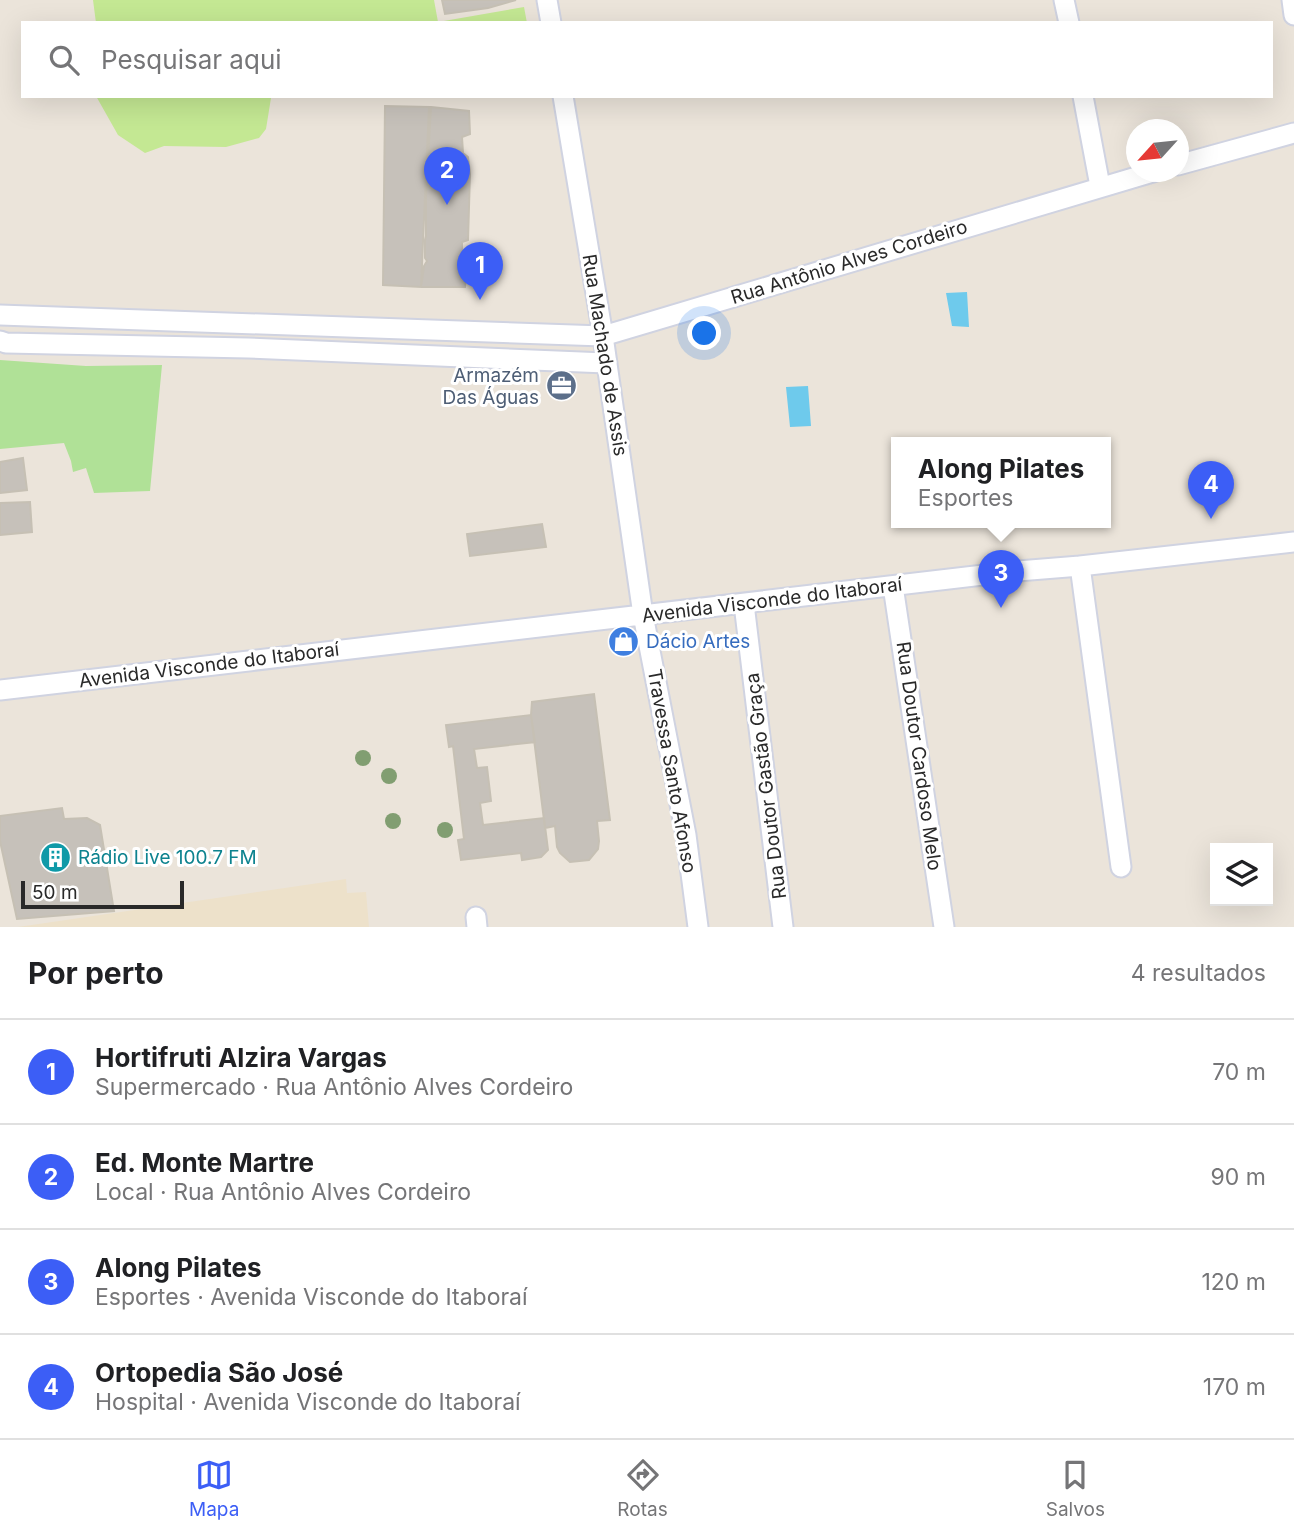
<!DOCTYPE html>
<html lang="pt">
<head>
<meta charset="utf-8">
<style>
  :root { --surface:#fff; --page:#f6f6f6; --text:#202124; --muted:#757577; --line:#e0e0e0; --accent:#3c5ef6 }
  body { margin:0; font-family:Inter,sans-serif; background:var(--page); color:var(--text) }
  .controls { position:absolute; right:21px; bottom:21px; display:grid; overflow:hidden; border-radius:0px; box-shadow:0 7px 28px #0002 }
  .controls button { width:63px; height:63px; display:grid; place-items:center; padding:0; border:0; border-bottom:2px solid var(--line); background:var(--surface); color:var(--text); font:35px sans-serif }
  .compass { position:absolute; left:1126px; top:119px; width:63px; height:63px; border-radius:50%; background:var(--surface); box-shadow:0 7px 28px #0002; rotate:243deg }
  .scale { position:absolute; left:21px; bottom:18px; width:163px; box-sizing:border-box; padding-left:7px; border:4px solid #292929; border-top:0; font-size:19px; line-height:24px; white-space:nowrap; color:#292929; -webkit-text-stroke:5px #fff; paint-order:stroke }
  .you { position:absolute; left:705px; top:334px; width:24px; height:24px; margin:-18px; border:5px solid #fff; border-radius:50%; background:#1a73e8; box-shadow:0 0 0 10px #1a73e833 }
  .badge { display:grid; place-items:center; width:46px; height:46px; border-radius:50%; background:var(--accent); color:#fff; font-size:23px; font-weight:700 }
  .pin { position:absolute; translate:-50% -58px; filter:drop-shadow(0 2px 4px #0008) }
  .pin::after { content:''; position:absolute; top:37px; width:24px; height:21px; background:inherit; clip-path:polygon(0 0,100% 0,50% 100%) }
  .popup { position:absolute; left:891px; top:437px; width:220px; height:91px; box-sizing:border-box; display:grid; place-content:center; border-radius:0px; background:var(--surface); filter:drop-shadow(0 2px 5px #0005); font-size:23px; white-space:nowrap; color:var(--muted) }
  .popup b { font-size:26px; color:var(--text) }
  .popup::after { content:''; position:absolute; left:50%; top:100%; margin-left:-14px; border:14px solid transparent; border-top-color:var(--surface) }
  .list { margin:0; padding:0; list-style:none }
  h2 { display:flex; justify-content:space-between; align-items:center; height:91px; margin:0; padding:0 28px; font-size:30px }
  h2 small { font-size:23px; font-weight:400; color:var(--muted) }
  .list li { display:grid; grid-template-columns:46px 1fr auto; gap:21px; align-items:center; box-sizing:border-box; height:105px; padding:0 28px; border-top:2px solid var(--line) }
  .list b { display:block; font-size:26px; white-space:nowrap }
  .list p { margin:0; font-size:23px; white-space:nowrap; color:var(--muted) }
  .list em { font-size:23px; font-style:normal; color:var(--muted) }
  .icon { flex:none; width:38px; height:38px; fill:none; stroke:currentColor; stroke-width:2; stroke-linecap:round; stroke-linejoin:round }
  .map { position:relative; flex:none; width:1294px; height:927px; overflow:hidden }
  .search { position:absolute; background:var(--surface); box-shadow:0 7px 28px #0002; left:21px; right:21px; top:21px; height:77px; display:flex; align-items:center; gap:18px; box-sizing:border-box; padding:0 24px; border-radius:0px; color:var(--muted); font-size:26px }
  .sheet { height:511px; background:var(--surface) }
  nav { display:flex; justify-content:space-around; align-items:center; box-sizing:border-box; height:98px; border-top:2px solid var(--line); background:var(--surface); font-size:19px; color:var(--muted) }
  nav a { display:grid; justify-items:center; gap:4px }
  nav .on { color:var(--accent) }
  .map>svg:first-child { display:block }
  .education { fill:#ede1ca }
  .green { fill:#b0e197 }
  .pitch { fill:#c4e893 }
  .water { fill:#6ecaec }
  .building { fill:#c6c1ba; stroke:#c6c0b4; stroke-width:2 }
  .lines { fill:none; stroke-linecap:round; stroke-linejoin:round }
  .minor-casing { stroke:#d0d3e1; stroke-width:23 }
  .minor { stroke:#fff; stroke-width:19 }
  .tree { fill:#819e71 }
  .labels { text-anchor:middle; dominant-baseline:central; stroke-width:6; stroke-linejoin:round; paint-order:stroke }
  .street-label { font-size:19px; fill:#292929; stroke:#fff }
  .service-label { font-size:19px; fill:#4e5e75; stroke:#fff; text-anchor:end }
  .shop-label { font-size:19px; fill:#366cbe; stroke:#fff; text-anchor:start }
  .culture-label { font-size:19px; fill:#0d838f; stroke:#fff; text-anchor:start }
</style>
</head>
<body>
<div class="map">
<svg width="1294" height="927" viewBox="0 0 1294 927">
  <rect width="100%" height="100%" fill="#ebe4da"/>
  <path class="education" d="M346 879 347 893 366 892 369 927H18Z"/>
  <path class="green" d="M0 360 86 366 162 365 150 491 94 493 86 468 73 472 71 461 64 443 0 449Z"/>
  <path class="pitch" d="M93 0H434L438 22 524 7 527 23H96Z
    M96 96H274L271 98 266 129 259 138 226 147 164 146 145 153 118 135Z"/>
  <path class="water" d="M967 292 969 327 952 326 946 293Z
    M808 386 811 426 790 427 786 387Z"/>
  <path class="building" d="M442 0H516L488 8 445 14Z
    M385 106 429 107 421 287 383 285Z
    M431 107 469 111 470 134 462 137 463 153 468 157 470 174 468 240 462 242V259L467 264 465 287H421L424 266 427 261 425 258V240L426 236V196Z
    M23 458 27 490 0 493V462Z
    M30 502 32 532 0 535V503Z
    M542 524 546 547 470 556 467 534Z
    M594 694 610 820 597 821 599 841 598 849 589 860 570 862 560 853 557 847 555 826 545 828 531 715 532 702Z
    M531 715 535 742 474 749 477 768 487 767 491 801 480 803 483 825 544 818 548 850 541 857 522 860 521 853 461 860 458 840 464 839 453 746 449 747 446 725Z
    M62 808 64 819 87 818 100 825 114 911 17 919 0 841V816Z"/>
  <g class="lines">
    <defs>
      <path id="minor" d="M547 0 551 23
        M1064 0 1069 23
        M1292 0 1294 15
        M563 96 603 336 643 615 686 835 698 927
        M1083 96 1100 186
        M1178 165 1294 133
        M0 315 603 336 1153 172
        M0 341 6 343 248 348 606 363
        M1080 566 1121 867
        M893 586 944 927
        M744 604 783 927
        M0 690 1018 571 1080 566 1294 542
        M476 917 477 927"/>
    </defs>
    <use href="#minor" class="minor-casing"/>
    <use href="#minor" class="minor"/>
  </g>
  <g class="tree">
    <circle cx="363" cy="758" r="8"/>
    <circle cx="389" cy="776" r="8"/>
    <circle cx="393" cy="821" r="8"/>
    <circle cx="445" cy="830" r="8"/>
  </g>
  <defs>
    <symbol id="office-disc" viewBox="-11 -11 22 22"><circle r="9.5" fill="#5c6f8a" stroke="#fff"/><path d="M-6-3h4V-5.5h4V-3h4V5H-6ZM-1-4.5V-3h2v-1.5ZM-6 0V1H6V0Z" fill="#fff"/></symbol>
    <symbol id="shop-disc" viewBox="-11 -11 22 22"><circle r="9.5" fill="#3f7fe0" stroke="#fff"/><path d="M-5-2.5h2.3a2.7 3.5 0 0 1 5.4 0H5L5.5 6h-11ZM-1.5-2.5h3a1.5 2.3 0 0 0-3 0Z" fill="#fff"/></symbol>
    <symbol id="building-disc" viewBox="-11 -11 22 22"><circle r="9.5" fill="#0f9aa8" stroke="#fff"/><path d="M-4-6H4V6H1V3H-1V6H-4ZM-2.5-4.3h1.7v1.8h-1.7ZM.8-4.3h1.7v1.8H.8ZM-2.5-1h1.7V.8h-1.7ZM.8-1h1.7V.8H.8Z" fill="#fff"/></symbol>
  </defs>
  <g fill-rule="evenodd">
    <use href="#office-disc" x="544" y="368" width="35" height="35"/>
    <use href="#shop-disc" x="606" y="624" width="35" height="35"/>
    <use href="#building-disc" x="38" y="840" width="35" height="35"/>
  </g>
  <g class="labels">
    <g class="street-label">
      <text transform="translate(849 262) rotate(-17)">Rua Antônio Alves Cordeiro</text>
      <text transform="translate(605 355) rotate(81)">Rua Machado de Assis</text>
      <text transform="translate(772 600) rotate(-7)">Avenida Visconde do Itaboraí</text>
      <text transform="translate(209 665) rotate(-7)">Avenida Visconde do Itaboraí</text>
      <text transform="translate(919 756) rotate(82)">Rua Doutor Cardoso Melo</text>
      <text transform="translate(672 771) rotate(80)">Travessa Santo Afonso</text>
      <text transform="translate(766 786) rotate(-97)">Rua Doutor Gastão Graça</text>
    </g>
    <g class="service-label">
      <text x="539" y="375">Armazém<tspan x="539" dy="22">Das Águas</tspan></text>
    </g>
    <g class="shop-label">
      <text x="646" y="641">Dácio Artes</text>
    </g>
    <g class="culture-label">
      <text x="78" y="857">Rádio Live 100.7 FM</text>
    </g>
  </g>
</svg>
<div class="controls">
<button><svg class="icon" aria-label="layers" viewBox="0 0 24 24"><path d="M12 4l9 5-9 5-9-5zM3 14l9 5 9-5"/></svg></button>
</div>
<svg class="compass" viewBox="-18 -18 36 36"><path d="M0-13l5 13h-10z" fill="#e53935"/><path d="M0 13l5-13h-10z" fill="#757577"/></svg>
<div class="scale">50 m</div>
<div class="you"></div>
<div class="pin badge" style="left:480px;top:300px">1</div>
<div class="pin badge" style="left:447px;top:205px">2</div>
<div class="pin badge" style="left:1001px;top:608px">3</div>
<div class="popup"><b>Along Pilates</b>Esportes</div>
<div class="pin badge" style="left:1211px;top:519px">4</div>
<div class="search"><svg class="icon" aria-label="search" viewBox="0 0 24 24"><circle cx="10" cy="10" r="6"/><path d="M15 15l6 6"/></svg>Pesquisar aqui</div>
</div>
<section class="sheet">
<h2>Por perto<small>4 resultados</small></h2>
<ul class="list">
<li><span class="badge">1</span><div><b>Hortifruti Alzira Vargas</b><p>Supermercado · Rua Antônio Alves Cordeiro</p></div><em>70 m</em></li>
<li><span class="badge">2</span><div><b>Ed. Monte Martre</b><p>Local · Rua Antônio Alves Cordeiro</p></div><em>90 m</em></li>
<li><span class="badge">3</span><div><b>Along Pilates</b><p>Esportes · Avenida Visconde do Itaboraí</p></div><em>120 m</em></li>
<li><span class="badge">4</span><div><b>Ortopedia São José</b><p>Hospital · Avenida Visconde do Itaboraí</p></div><em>170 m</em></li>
</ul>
</section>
<nav>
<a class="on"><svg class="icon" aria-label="map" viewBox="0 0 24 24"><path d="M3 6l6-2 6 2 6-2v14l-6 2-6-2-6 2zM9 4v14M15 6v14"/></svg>Mapa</a>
<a><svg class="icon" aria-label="directions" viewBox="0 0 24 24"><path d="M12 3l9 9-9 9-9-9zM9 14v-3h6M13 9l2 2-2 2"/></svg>Rotas</a>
<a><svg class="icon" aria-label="saved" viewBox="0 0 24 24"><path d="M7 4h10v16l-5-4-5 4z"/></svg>Salvos</a>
</nav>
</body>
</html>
